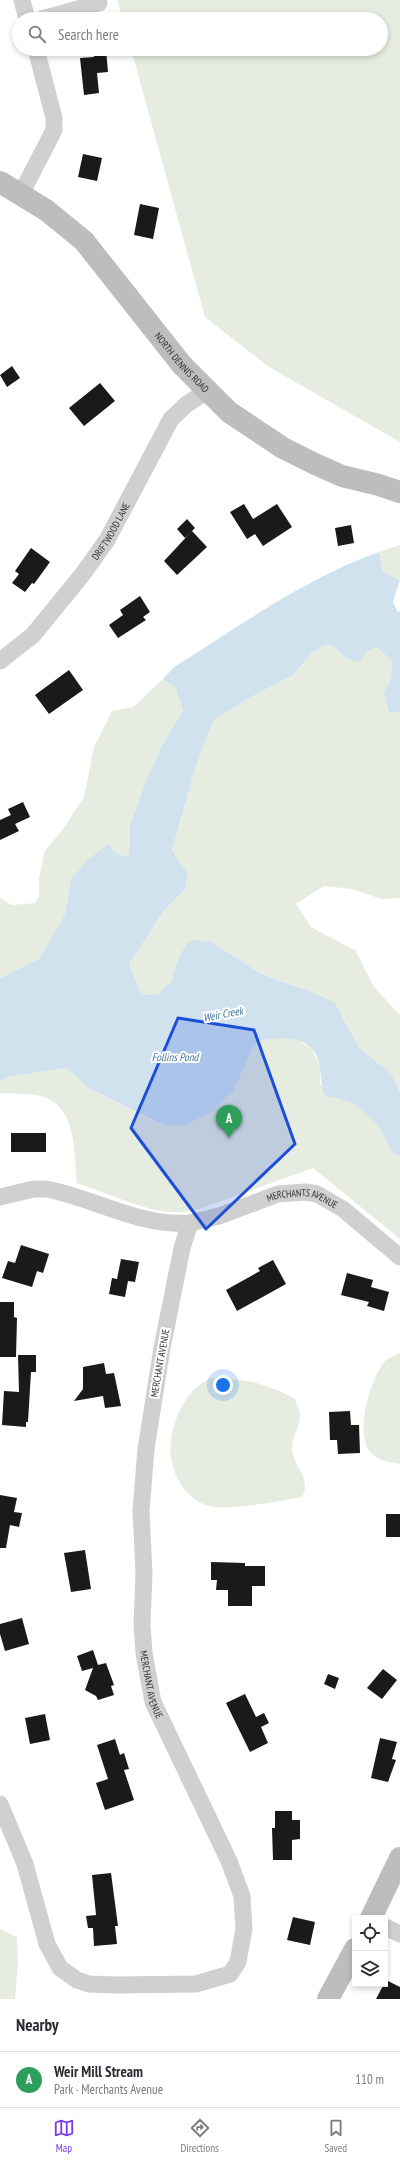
<!DOCTYPE html>
<html lang="en">
<head>
<meta charset="utf-8">
<style>
  :root { --surface:#fff; --page:#f7f7f7; --text:#2b2b33; --muted:#7c7c81; --line:#e1e1e2; --accent:#7c3aed }
  body { margin:0; font-family:"PT Sans Narrow",sans-serif; background:var(--page); color:var(--text) }
  .controls { position:absolute; right:12px; bottom:12px; display:grid; overflow:hidden; border-radius:0px; box-shadow:0 2px 6px #0003 }
  .controls button { width:36px; height:36px; display:grid; place-items:center; padding:0; border:0; border-bottom:1px solid var(--line); background:var(--surface); color:var(--text); font:20px sans-serif }
  .you { position:absolute; left:223px; top:1385px; width:14px; height:14px; margin:-10px; border:3px solid #fff; border-radius:50%; background:#1a73e8; box-shadow:0 0 0 6px #1a73e833 }
  .badge { display:grid; place-items:center; width:26px; height:26px; border-radius:50%; background:var(--accent); color:#fff; font-size:13px; font-weight:700 }
  .pin { position:absolute; translate:-50% -33px; filter:drop-shadow(0 1px 2px #0008) }
  .pin::after { content:''; position:absolute; top:21px; width:14px; height:12px; background:inherit; clip-path:polygon(0 0,100% 0,50% 100%) }
  .list { margin:0; padding:0; list-style:none }
  h2 { display:flex; justify-content:space-between; align-items:center; height:52px; margin:0; padding:0 16px; font-size:17px }
  h2 small { font-size:13px; font-weight:400; color:var(--muted) }
  .list li { display:grid; grid-template-columns:26px 1fr auto; gap:12px; align-items:center; box-sizing:border-box; height:56px; padding:0 16px; border-top:1px solid var(--line) }
  .list b { display:block; font-size:15px; white-space:nowrap }
  .list p { margin:0; font-size:13px; white-space:nowrap; color:var(--muted) }
  .list em { font-size:13px; font-style:normal; color:var(--muted) }
  .icon { flex:none; width:22px; height:22px; fill:none; stroke:currentColor; stroke-width:2; stroke-linecap:round; stroke-linejoin:round }
  .map { position:relative; flex:none; width:400px; height:1999px; overflow:hidden }
  .search { position:absolute; background:var(--surface); box-shadow:0 2px 6px #0003; left:12px; right:12px; top:12px; height:44px; display:flex; align-items:center; gap:10px; box-sizing:border-box; padding:0 14px; border-radius:22px; color:var(--muted); font-size:15px }
  .sheet { height:108px; background:var(--surface) }
  nav { display:flex; justify-content:space-around; align-items:center; box-sizing:border-box; height:56px; border-top:1px solid var(--line); background:var(--surface); font-size:11px; color:var(--muted) }
  nav a { display:grid; justify-items:center; gap:2px }
  nav .on { color:var(--accent) }
  .map>svg:first-child { display:block }
  .green { fill:#e6ecdf }
  .water { fill:#cfe2ee }
  .building { fill:#1a1a1a }
  .lines { fill:none; stroke-linecap:round; stroke-linejoin:round }
  .street { stroke:#d0d0d0; stroke-width:17 }
  .secondary { stroke:#bdbdbd; stroke-width:22 }
  .marked { fill:#1d4ed8; fill-opacity:0.2; stroke:#1d4ed8; stroke-width:3; stroke-linejoin:round }
  .labels { text-anchor:middle; dominant-baseline:central; stroke-width:4; stroke-linejoin:round; paint-order:stroke }
  .street-label { font-size:10px; fill:#333; stroke:#fff }
  .water-label { font-size:11px; font-style:italic; fill:#3f7597; stroke:#fff }
</style>
</head>
<body>
<div class="map">
<svg width="400" height="1999" viewBox="0 0 400 1999">
  <rect width="100%" height="100%" fill="#fff"/>
  <path class="green" d="M117 0H400V442L269 367 205 317 131 49H381V19H123Z
    M400 545V580L383 572 379 552Z
    M332 645 347 659 378 647 392 661 391 679 384 693 389 712 400 713V898L381 899 352 889 324 886 296 904 311 927 356 951 374 987 400 1015V1093L392 1075 359 1047 341 1013 296 986 260 973 212 942 178 959 171 982 158 994 142 995 129 964 163 912 185 889 188 873 172 852 195 769 213 721 249 698 293 675 312 653 323 646Z
    M163 679 176 688 183 711 162 745 146 781 130 825 129 856 116 854 71 879 65 914 39 959 0 978V898L12 905 35 903 39 896V878L45 851 63 829 84 797 94 747 112 711 133 707Z
    M279 1037 295 1038 312 1049 320 1066V1084L331 1097 354 1102 378 1125 391 1151 400 1157V1239L313 1168 199 1209C189 1211 178 1213 168 1212 141 1209 104 1192 77 1183 74 1153 77 1104 40 1096 28 1093 13 1094 0 1093V1081L9 1077 66 1068 89 1088 162 1125H185L258 1041Z
    M400 1353V1464C390 1462 378 1461 371 1453 354 1434 370 1380 384 1362 387 1358 395 1356 400 1353Z
    M210 1378C243 1378 266 1383 295 1399 296 1403 299 1409 300 1414 301 1426 291 1437 292 1450 294 1467 312 1479 302 1497 280 1501 230 1511 209 1506 182 1499 167 1466 171 1440 172 1427 179 1409 187 1398 193 1389 201 1384 210 1378Z
    M0 1929 17 1937 18 1962 15 1999H0Z"/>
  <path class="water" d="M379 552 383 572 400 580 393 602 398 612 400 611V713L389 712 384 693 391 679 392 661 377 647 366 652 360 662 347 659 332 645 323 646 312 653 293 675 249 698 213 721 195 769 172 851 188 873 185 889 163 912 129 964 142 995 158 994 171 982 178 959 187 943 196 940 212 942 260 973 319 995 335 1003 359 1047 392 1075 400 1093V1157L391 1151 378 1125 354 1103 324 1095C321 1086 321 1077 320 1068 315 1034 284 1036 258 1041L251 1051 234 1090 211 1112 185 1125H163L89 1088 66 1068 9 1077 0 1081V978L39 959 65 914 71 879 88 860 108 844 116 854 129 856 130 825 146 781 162 745 183 711 176 688 163 679 174 667C240 626 305 578 379 552Z"/>
  <path class="building" d="M106 49 108 72 97 73 99 93 84 95 80 58 94 57V51Z
    M83 154 102 158 97 181 78 177Z
    M140 204 159 208 153 239 134 235Z
    M12 366 20 378 7 387 0 375Z
    M100 383 115 401 84 426 69 408Z
    M244 504 253 519 277 504 292 527 263 546 255 534 247 539 230 512Z
    M187 519 195 528 185 538 177 529Z
    M351 525 354 543 338 546 335 528Z
    M192 531 207 547 177 575 164 561Z
    M31 548 50 562 34 584 32 583 25 592 12 583 19 574 15 571Z
    M140 596 150 612 143 617 146 620 118 638 109 625 123 615 120 610Z
    M69 670 83 690 49 714 35 695Z
    M23 802 30 817 15 824 19 831 0 840V820L11 815 8 809Z
    M11 1133H46V1152H11Z
    M21 1245 49 1254 43 1273 37 1271 32 1287 2 1278 8 1261 15 1263Z
    M121 1259 139 1262 135 1282 128 1281 125 1297 109 1294 112 1278 117 1279Z
    M273 1260 286 1284 237 1311 226 1290 260 1271 258 1268Z
    M347 1273 373 1280 371 1287 389 1292 384 1311 367 1306 369 1302 341 1295Z
    M0 1302H14V1317L17 1318 16 1357H0Z
    M18 1355H36V1372H31L28 1422H26V1427L2 1425 4 1391 19 1392Z
    M104 1363 106 1374 114 1373 121 1406 105 1408 103 1396 74 1401 83 1389V1367Z
    M350 1411 351 1425H359L360 1453 338 1454 337 1440H330L329 1412Z
    M0 1495 17 1498 14 1512 22 1513 19 1527 10 1525 6 1548H0Z
    M386 1514H400V1537H386Z
    M85 1550 91 1589 71 1592 64 1553Z
    M211 1562 245 1563V1566H265V1586H252V1606H228V1590H216L217 1580H211Z
    M22 1618 29 1644 5 1651 0 1634V1624Z
    M93 1650 98 1665 106 1663 114 1685 111 1686 114 1695 98 1700 96 1696 85 1690 93 1668 82 1671 77 1656Z
    M383 1669 397 1680 382 1699 367 1688Z
    M328 1674 339 1678 335 1689 324 1684Z
    M245 1694 256 1717 264 1713 269 1723 261 1727 268 1743 250 1752 226 1703Z
    M45 1714 50 1740 30 1744 25 1718Z
    M380 1738 397 1742 392 1759 396 1760 388 1782 371 1778Z
    M115 1739 120 1755 124 1753 129 1769 124 1770 134 1800 105 1810 96 1783 108 1779 97 1745Z
    M275 1811H292V1820H300V1839L292 1840V1860H273L272 1828H275Z
    M111 1873 118 1926H115L117 1944 94 1946 93 1928H88L86 1916 96 1915 92 1875Z
    M293 1917 315 1922 310 1945 287 1940Z
    M386 1980 400 1987V1999H376Z"/>
  <g class="lines">
    <g class="street">
      <path d="M22 0 27 19"/>
      <path d="M42 19 99 3"/>
      <path d="M21 194 54 130V118L36 49"/>
      <path id="s1" d="M0 661 33 635 82 575 107 540 171 419 187 404 207 391"/>
      <path id="s2" d="M0 1197 34 1189H46C95 1198 139 1227 190 1223L182 1248 162 1348 146 1449 141 1511 144 1573 142 1625 144 1653 153 1702 229 1861 242 1896 244 1929 238 1962 230 1974 196 1984 117 1985 89 1984 77 1980 60 1968 47 1944 25 1864 0 1804"/>
      <path id="s3" d="M190 1223 219 1216 278 1194 305 1192 317 1194 343 1209 400 1257"/>
      <path d="M385 1927 400 1934"/>
    </g>
    <g class="secondary">
      <path id="s4" d="M0 182 46 210 84 241 182 365 229 412 283 448 315 464 342 476 379 485 400 492"/>
      <path d="M371 1918 400 1858"/>
      <path d="M328 1999 355 1949"/>
    </g>
  </g>
  <path class="marked" d="M178 1018 254 1030 295 1144 206 1229 131 1128Z"/>
  <g class="labels">
    <g class="street-label">
      <text stroke="none"><textPath href="#s4" startOffset="259">NORTH DENNIS ROAD</textPath></text>
      <text stroke="none"><textPath href="#s1" startOffset="172">DRIFTWOOD LANE</textPath></text>
      <text stroke="none"><textPath href="#s3" startOffset="118">MERCHANTS AVENUE</textPath></text>
      <text transform="translate(160 1363) rotate(-80)">MERCHANT AVENUE</text>
      <text stroke="none"><textPath href="#s2" startOffset="663">MERCHANT AVENUE</textPath></text>
    </g>
    <g class="water-label">
      <text transform="translate(223 1014) rotate(-11)">Weir Creek</text>
      <text x="175" y="1057">Follins Pond</text>
    </g>
  </g>
</svg>
<div class="controls">
<button><svg class="icon" aria-label="locate" viewBox="0 0 24 24"><circle cx="12" cy="12" r="6"/><path d="M12 2v4M12 18v4M2 12h4M18 12h4"/></svg></button>
<button><svg class="icon" aria-label="layers" viewBox="0 0 24 24"><path d="M12 4l9 5-9 5-9-5zM3 14l9 5 9-5"/></svg></button>
</div>
<div class="you"></div>
<div class="pin badge" style="left:229px;top:1138px;background:#2e9e5b">A</div>
<div class="search"><svg class="icon" aria-label="search" viewBox="0 0 24 24"><circle cx="10" cy="10" r="6"/><path d="M15 15l6 6"/></svg>Search here</div>
</div>
<section class="sheet">
<h2>Nearby<small></small></h2>
<ul class="list">
<li><span class="badge" style="background:#2e9e5b">A</span><div><b>Weir Mill Stream</b><p>Park · Merchants Avenue</p></div><em>110 m</em></li>
</ul>
</section>
<nav>
<a class="on"><svg class="icon" aria-label="map" viewBox="0 0 24 24"><path d="M3 6l6-2 6 2 6-2v14l-6 2-6-2-6 2zM9 4v14M15 6v14"/></svg>Map</a>
<a><svg class="icon" aria-label="directions" viewBox="0 0 24 24"><path d="M12 3l9 9-9 9-9-9zM9 14v-3h6M13 9l2 2-2 2"/></svg>Directions</a>
<a><svg class="icon" aria-label="saved" viewBox="0 0 24 24"><path d="M7 4h10v16l-5-4-5 4z"/></svg>Saved</a>
</nav>
</body>
</html>
